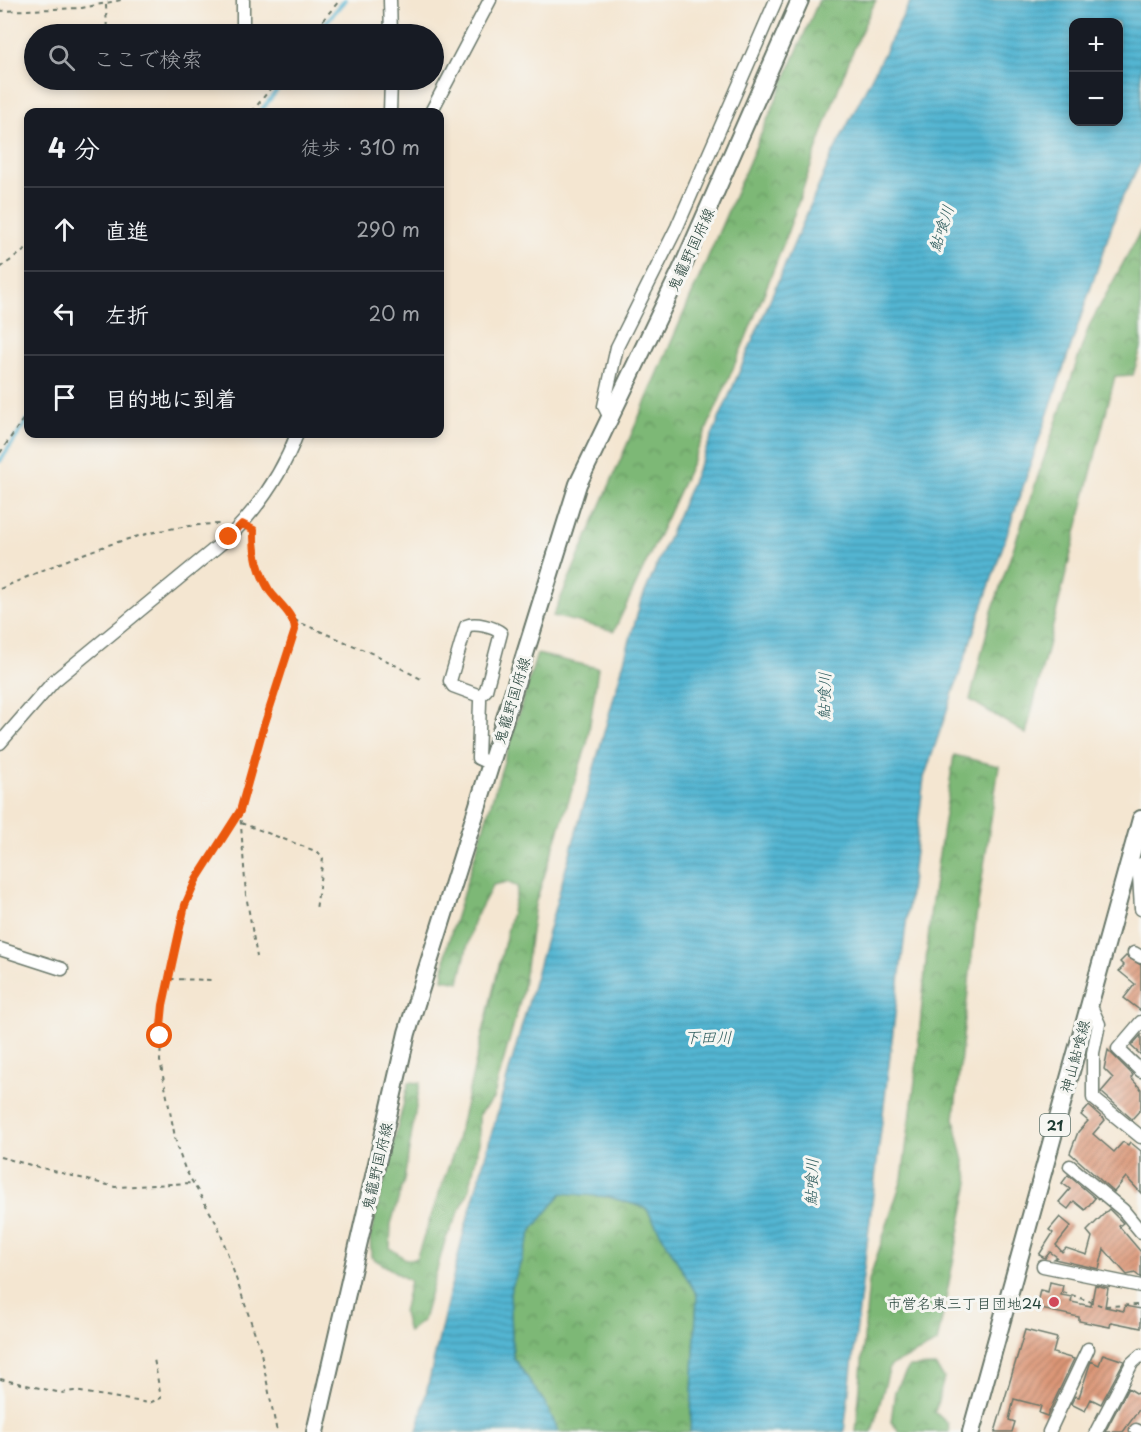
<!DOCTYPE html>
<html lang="ja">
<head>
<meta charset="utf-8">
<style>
  :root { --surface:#171b24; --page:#20242c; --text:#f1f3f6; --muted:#9ea1a6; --line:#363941 }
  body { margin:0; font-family:"Playpen Sans","Klee One",sans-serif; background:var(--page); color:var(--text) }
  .controls { position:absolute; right:18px; top:18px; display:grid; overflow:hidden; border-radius:12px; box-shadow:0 3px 9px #0003 }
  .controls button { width:54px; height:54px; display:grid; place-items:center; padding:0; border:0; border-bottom:2px solid var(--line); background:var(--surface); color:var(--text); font:30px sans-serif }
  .stop { position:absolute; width:18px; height:18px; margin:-14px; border:4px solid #ea580c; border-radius:50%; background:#fff }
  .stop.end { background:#ea580c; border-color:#fff; box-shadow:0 2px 6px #0008 }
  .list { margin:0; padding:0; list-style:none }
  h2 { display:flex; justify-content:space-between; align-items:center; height:78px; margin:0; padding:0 24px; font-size:26px }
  h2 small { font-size:20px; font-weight:400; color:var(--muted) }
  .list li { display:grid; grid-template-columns:39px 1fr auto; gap:18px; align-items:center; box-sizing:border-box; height:84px; padding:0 24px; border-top:2px solid var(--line) }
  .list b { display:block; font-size:22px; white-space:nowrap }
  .list em { font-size:20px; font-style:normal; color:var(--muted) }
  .icon { flex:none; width:33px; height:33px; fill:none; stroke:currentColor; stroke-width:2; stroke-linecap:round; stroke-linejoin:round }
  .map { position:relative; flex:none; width:1141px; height:1432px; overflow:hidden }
  .search { position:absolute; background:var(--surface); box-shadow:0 3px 9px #0003; left:24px; top:24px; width:420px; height:66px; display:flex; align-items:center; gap:15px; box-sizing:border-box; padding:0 21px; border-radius:33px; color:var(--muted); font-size:22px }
  .panel { position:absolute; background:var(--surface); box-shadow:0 3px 9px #0003; left:24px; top:108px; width:420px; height:330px; border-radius:12px }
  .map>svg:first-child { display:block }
  .forest { fill:url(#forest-crowns); stroke:#4e7a55; stroke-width:1.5 }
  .water { fill:url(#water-rules); stroke:#397983; stroke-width:1.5; fill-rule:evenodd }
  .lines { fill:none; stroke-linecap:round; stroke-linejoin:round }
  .stream { stroke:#53b5d2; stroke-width:4 }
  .building { fill:url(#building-hatch) }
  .minor-casing { stroke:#6a786b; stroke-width:15 }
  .major-casing { stroke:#6a786b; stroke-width:20 }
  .path { stroke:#6a786b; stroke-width:2; stroke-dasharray:4.5 4.5; stroke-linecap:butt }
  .minor { stroke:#fff; stroke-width:12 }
  .major { stroke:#fff; stroke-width:16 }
  .route { stroke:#ea580c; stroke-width:8 }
  .poi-dot { fill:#d1495b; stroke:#f6f6f2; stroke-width:2 }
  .labels { text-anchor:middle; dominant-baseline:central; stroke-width:6; stroke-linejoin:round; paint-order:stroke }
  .shield { fill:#f6f6f2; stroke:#60746d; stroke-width:1.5 }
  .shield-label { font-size:14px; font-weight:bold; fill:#1f3d34 }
  .street-label { font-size:15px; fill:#1f3d34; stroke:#f6f6f2 }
  .poi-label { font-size:15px; fill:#1f3d34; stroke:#f6f6f2; text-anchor:end }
  .water-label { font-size:16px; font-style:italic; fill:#2c5b5c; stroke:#f6f6f2 }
</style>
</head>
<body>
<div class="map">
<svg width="1141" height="1432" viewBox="0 0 1141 1432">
  <defs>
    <pattern id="forest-crowns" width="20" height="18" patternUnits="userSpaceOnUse" patternTransform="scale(1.5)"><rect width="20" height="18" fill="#7db876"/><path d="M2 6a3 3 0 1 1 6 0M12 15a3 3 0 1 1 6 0" fill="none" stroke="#669762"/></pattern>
    <pattern id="water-rules" width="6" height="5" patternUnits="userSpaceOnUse" patternTransform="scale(1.5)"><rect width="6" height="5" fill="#53b5d2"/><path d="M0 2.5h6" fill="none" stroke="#4494ab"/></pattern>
    <pattern id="building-hatch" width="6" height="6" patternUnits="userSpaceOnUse" patternTransform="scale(1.5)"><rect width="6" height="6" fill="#db9576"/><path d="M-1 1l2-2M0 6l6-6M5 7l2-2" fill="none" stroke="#b17b62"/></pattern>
  </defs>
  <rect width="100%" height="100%" fill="#f6f6f2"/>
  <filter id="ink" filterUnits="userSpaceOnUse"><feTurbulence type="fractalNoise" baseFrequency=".0167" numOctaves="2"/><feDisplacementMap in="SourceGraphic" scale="12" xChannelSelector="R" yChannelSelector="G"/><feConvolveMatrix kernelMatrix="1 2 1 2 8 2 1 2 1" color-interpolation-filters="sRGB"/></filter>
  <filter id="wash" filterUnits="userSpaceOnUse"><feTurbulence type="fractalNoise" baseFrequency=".008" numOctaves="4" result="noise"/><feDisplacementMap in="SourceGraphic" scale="24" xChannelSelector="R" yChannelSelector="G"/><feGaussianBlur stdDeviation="1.35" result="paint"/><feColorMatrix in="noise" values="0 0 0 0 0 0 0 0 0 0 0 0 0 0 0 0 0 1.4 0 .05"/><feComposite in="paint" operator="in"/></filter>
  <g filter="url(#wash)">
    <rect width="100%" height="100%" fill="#f4e6d1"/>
    <path class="forest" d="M819 0H876C835 83 811 172 778 258 729 385 672 509 614 631L553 616Z
      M1140 232 1141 348 1133 375 1115 376 1026 734 970 700 992 611 1089 326Z
      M537 654 598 668 587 744 535 904 522 994 493 1099 479 1114V1143L469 1191 445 1241 423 1320 408 1332 403 1313 410 1281 371 1257 370 1237 409 1082 420 1083 404 1180 391 1224 390 1248 405 1259H416L455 1148 518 887 507 882 493 885 473 922 459 982 443 979 447 946Z
      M954 755 999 766 976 918 954 1119 969 1182 937 1343 890 1366 872 1432H856L869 1280 902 1179 915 1081 931 907Z
      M562 1193 609 1197 646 1208 697 1295 690 1432H559L545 1403 513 1357 510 1293 532 1230Z
      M935 1366 944 1378 935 1412 948 1424 949 1432H900L891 1422 895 1391 909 1367Z"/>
    <path class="water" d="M911 0H1141V162L1120 202 924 778 844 1432H690L697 1295 646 1208 609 1197 562 1193 532 1230 510 1293 513 1357 545 1403 559 1432H417L462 1239 640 604 831 157ZM1074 22H1118V122H1074Z"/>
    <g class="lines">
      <path class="stream" d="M316 34 345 0
        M260 112 285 80
        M0 461 28 420"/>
    </g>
    <g id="blocks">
      <path class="building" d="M1126 956 1141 965V1011L1124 998 1135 984 1119 971 1124 966 1120 962Z
        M1141 1035V1055L1131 1046Z
        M1108 1050 1133 1075 1131 1078 1141 1089V1109L1132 1119 1101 1092 1113 1078 1104 1069Z
        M1089 1106 1105 1120 1093 1134 1114 1152 1123 1142 1128 1145 1130 1142 1141 1151V1193L1126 1177 1114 1192 1070 1153 1078 1132 1088 1121 1081 1115Z
        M1068 1175 1095 1198 1085 1210 1074 1201 1068 1209 1059 1202 1070 1189 1062 1183Z
        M1109 1209 1123 1223 1119 1226 1141 1252V1278L1135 1273 1127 1275 1104 1249 1099 1269 1054 1259 1057 1257 1050 1252 1045 1258 1039 1255 1053 1233 1049 1230 1060 1217 1071 1226 1056 1245 1062 1252 1066 1248 1087 1255 1092 1237 1087 1231Z
        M1050 1282 1063 1285 1061 1295 1072 1297 1071 1302 1091 1306 1095 1285 1108 1288 1105 1307 1124 1311 1125 1306 1141 1309V1328L1111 1322 1110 1327 1079 1321V1317L1036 1308 1040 1290 1048 1292Z
        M1025 1330 1057 1338 1053 1353 1074 1359 1047 1416 1039 1413 1041 1406 1014 1399 1009 1420 1015 1422 1012 1432H995Z
        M1103 1354 1124 1361 1101 1404 1091 1399 1085 1411 1071 1404 1075 1396 1079 1397 1091 1361 1099 1365Z
        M1128 1388 1141 1396V1407L1123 1432H1105Z"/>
    </g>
  </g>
  <g filter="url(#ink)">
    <use href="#blocks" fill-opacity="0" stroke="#6a786b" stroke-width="1.5"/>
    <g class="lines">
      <defs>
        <path id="minor" d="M243 0V33
          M390 0 391 34
          M390 112 391 80
          M431 112 490 0
          M609 416 604 406 617 347 677 227 776 0
          M480 696 453 686 450 681 466 626C475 622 494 627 501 633L486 690 480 696V702L478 758 491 764
          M0 743 54 681 229 537C259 507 282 474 297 434
          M1141 864 1139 875 1141 909
          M0 949 62 969
          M1134 953 1141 957
          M1089 1002 1099 1024 1093 1053V1098L1141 1137
          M1141 1022 1118 1049 1141 1071
          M1070 1166 1123 1210 1141 1232
          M1043 1266 1141 1286
          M1136 1430 1140 1432
          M1049 1432 1088 1349
          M1096 1432 1132 1363 1141 1355"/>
        <path id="major" d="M315 1432 407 1033 578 484 683 266 800 0
          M971 1432 1141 819"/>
      </defs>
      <use href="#minor" class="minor-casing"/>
      <use href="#major" class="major-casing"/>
      <path class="path" d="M106 5 107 34
        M0 11 82 8 121 0
        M311 34 340 0
        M252 112 277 80
        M0 268 28 248
        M0 453 28 412
        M252 529 255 555 261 574 269 590 294 620 293 637 263 729 240 811 196 880 185 905 163 1005 160 1061 177 1147 185 1169 218 1226 260 1348 277 1432
        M0 589C69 558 147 524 223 524
        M294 620 378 656 421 679
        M240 811 246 895 257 957
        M241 823 318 852 323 858 316 910
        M170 979 215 980
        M0 1157 115 1187 192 1183
        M1063 1292 1103 1306 1137 1305
        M0 1379 61 1393 74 1391 149 1403 161 1398 154 1359"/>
      <use href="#minor" class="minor"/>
      <use href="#major" class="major"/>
    </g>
  </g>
  <g class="lines" filter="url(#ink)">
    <path class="route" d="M160 1036 163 1005 185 905 196 880 240 811 263 729 295 630C294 614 278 603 269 590 258 571 253 551 254 530L242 524 229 537"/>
  </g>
  <circle class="poi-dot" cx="1054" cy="1302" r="6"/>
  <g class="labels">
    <rect class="shield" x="1040" y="1114" width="30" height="22" rx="4.5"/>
    <g class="shield-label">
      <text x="1055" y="1125">21</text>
    </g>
    <g class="street-label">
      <text transform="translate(690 249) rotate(-65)">鬼籠野国府線</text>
      <text transform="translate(511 700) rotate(-73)">鬼籠野国府線</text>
      <text transform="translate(1074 1056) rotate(-75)">神山鮎喰線</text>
      <text transform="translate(376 1166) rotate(-77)">鬼籠野国府線</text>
    </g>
    <g class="poi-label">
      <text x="1042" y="1302">市営名東三丁目団地24</text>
    </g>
    <g class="water-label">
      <text transform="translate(940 228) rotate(-72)">鮎喰川</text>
      <text transform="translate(823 696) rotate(-89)">鮎喰川</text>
      <text x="708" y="1036">下田川</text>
      <text transform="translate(810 1182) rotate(-88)">鮎喰川</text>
    </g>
  </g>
</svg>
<div class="controls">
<button>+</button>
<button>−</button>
</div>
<div class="stop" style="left:160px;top:1036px"></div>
<div class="stop end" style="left:229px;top:537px"></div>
<div class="search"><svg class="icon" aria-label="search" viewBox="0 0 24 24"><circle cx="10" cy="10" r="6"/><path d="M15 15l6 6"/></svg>ここで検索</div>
<section class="panel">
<h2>4 分<small>徒歩 · 310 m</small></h2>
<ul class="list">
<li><svg class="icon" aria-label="ahead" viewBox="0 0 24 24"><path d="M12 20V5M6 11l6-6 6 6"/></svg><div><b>直進</b></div><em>290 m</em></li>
<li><svg class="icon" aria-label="left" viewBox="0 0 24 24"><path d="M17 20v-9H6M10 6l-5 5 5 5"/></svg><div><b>左折</b></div><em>20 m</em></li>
<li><svg class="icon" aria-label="arrive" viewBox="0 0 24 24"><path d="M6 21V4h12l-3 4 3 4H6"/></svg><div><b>目的地に到着</b></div></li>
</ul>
</section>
</div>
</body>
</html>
